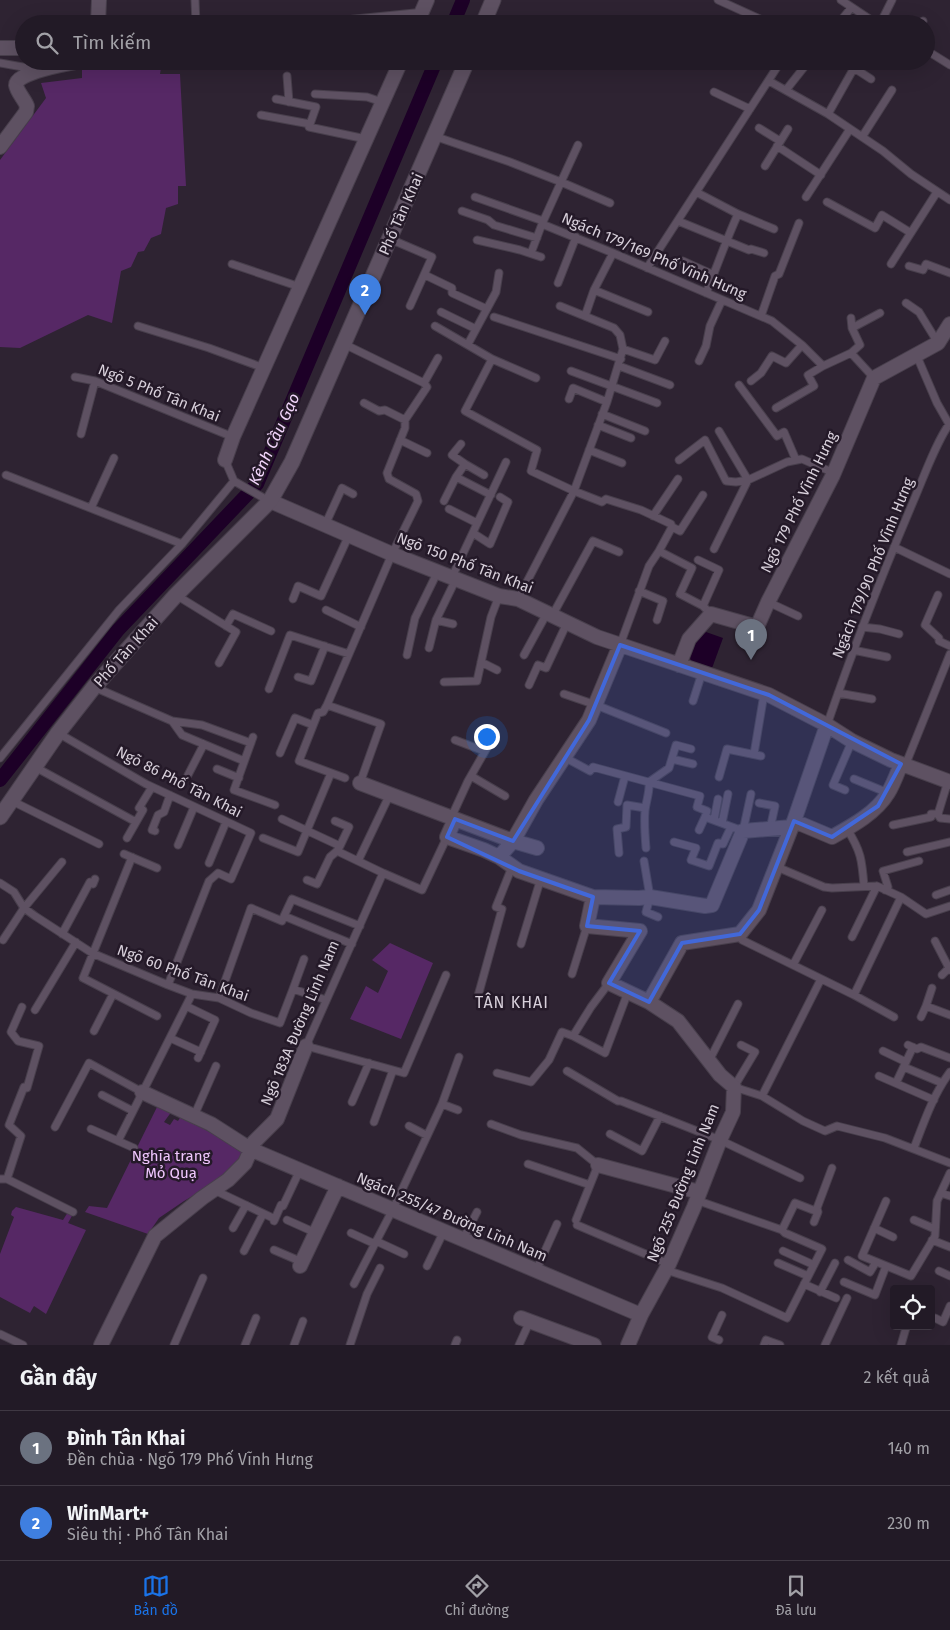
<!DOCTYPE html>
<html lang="vi">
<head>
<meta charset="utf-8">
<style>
  :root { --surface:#221a26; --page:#2a232e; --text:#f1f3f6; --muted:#a2a1a7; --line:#3f3843; --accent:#1a73e8 }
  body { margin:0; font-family:"Fira Sans",sans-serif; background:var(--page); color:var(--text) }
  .controls { position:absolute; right:15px; bottom:15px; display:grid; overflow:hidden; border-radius:5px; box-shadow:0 5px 20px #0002 }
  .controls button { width:45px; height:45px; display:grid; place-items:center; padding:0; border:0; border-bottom:1px solid var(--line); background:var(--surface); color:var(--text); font:25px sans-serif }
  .you { position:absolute; left:486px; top:736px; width:18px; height:18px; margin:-12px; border:4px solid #fff; border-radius:50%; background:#1a73e8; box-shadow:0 0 0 8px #1a73e833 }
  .badge { display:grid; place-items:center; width:32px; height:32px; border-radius:50%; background:var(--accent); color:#fff; font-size:16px; font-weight:700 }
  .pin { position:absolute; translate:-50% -41px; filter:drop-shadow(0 1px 2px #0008) }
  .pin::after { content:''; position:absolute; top:26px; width:18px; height:15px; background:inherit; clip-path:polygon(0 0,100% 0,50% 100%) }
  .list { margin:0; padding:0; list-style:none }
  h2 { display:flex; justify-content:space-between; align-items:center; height:65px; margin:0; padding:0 20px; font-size:21px }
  h2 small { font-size:16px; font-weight:400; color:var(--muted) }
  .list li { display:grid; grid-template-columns:32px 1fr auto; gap:15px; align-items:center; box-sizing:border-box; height:75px; padding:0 20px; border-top:1px solid var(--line) }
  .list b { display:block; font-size:19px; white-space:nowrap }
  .list p { margin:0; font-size:16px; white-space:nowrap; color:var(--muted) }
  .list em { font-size:16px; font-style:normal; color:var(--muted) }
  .icon { flex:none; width:28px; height:28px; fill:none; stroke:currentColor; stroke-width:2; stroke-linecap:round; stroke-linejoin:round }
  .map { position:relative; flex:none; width:950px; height:1345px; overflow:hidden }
  .search { position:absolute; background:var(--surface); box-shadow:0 5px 20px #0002; left:15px; right:15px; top:15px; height:55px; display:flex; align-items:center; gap:12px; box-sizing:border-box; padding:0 18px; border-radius:28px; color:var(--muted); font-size:19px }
  .sheet { height:215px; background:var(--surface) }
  nav { display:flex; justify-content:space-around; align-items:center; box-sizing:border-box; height:70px; border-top:1px solid var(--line); background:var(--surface); font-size:14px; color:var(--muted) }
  nav a { display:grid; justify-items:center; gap:2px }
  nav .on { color:var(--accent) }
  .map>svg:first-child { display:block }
  .green { fill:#562865 }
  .water { fill:#1d0027 }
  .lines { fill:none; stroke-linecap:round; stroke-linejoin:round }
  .canal { stroke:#1d0027; stroke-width:14 }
  .service-casing { stroke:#483f4c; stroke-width:9 }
  .minor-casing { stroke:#483f4c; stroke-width:16 }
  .tertiary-casing { stroke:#483f4c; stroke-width:17 }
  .service { stroke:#5e5162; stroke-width:7 }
  .minor { stroke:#5e5162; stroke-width:14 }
  .tertiary { stroke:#5e5162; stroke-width:15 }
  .marked { fill:#4268d9; fill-opacity:0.2; stroke:#4268d9; stroke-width:4; stroke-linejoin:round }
  .labels { text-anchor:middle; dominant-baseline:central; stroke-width:5; stroke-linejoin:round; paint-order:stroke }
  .street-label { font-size:15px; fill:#d8d0db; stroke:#241928 }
  .park-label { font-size:15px; fill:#efc6fd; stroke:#241928 }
  .water-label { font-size:16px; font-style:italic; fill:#f1d5fa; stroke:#241928 }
  .neighbourhood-label { font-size:16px; letter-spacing:1px; fill:#d8d0db; stroke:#241928 }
</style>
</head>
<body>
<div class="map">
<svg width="950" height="1345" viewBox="0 0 950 1345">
  <rect width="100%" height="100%" fill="#2e2332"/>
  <path class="green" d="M162 62 160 74H180L186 186H178V204L166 208 161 234 151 238 144 251 138 252 131 267 121 271 112 323 88 315 20 348 0 347V160L46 98 41 83 82 78V68Z
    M390 943 433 963 401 1039 350 1019 366 986 378 993 388 971 372 960Z
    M159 1103 172 1111 164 1122 170 1125 174 1119 178 1121 181 1116 245 1152 239 1166 221 1179 184 1201 159 1218 148 1234 85 1212 89 1206 107 1208Z
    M16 1207 63 1220 68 1212 73 1214 68 1223 86 1230 46 1314 34 1306 30 1313 0 1297V1254L14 1217 11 1215 12 1211Z"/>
  <path class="water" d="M706 632 723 638 711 671 692 664 689 654 696 638Z"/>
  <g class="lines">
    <path class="canal" d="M453 24 463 0
      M0 780 118 630 257 484 436 61"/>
    <defs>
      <path id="service" d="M195 0 196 24
        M718 0 771 24
        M841 0 877 24
        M838 24 851 8
        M880 24 892 0
        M922 24 923 21
        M926 50 950 65
        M336 61 382 64 398 68
        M0 63 34 69
        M287 76 289 102
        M769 81 828 114 883 151 911 174 950 200
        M786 90 809 61
        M714 92 750 109
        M315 94 367 97 382 102
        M276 99 316 107 309 127 366 139
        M828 114 854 68 871 79
        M261 115 310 124
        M759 128 780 141
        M434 136 510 162 561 182 542 224 613 253 772 321 802 345 823 366 851 353 874 378
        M862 137 892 90
        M578 145 561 182 610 203
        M777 146 821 175
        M765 166 788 129
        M696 192 738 214 774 229
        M475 197 543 221
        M806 197 850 129
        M827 202 875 228 882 215 911 233
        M462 211 488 220 494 225 537 238
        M678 221 749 250 751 249 764 253
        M390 239 432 257 410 306
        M477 240 520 250 541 257
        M531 253 542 224
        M683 261 714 275
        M232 264 300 287
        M891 264 937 192
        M909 266 923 270 926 264 950 273
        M647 268 781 61
        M425 275 452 288V293L487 309
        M558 283 576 237
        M594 290 648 312
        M706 293C717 267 726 240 738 214
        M906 303 919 312 938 343
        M441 312 476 329
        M585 316 594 290 613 253
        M761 316 775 276 779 274 799 223
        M494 317 621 359
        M851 318 852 328 860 345 851 353
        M138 326 209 348 264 368
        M435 326 492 359 536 378
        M852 328 880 313
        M344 344 424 383 427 387 405 420V428L387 473 389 479 416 494 418 501 392 554 327 705 323 712 318 713 299 761 345 778
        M468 344 496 292 499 273
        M623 349 655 360 665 341
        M916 354 937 403 949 424
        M492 359 465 411 537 450 531 471 574 491 602 502 606 499 641 510 671 524 672 527 680 531 703 495
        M699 361 706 346 710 326 722 300
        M619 366 670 385
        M571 371 657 403
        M75 377 95 381 233 437
        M751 381 761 373 772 356 786 363 802 345
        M424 383 438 358
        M739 385 777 436 784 432 796 460
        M569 399 573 388 607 402
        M364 403 379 411 385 410 405 420
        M776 408 814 386 808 375 823 366
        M602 414 645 431
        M598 425 631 438
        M81 434 95 381
        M400 440 427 453
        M461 444 452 455 465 464 456 477 491 495
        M589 450 622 463
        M225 460 234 481 269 501
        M679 460 705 440 726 481 736 482 748 480 787 462 802 459 834 473
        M465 464 484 475
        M6 475 182 544
        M444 501 456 477
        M91 508 114 458
        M449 509 477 523
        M653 516 678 479
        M325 525 342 488 353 494
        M473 533 490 544 508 502 500 497
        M894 547 950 574
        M714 549 748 480 719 431
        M659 551 692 568 680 594 703 606 711 614
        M698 560 719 570 703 606
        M452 577 506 462
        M639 591 663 601 657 620
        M176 595 236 632 219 663
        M938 595 925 625 939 638V641L950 646
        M293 599 298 586 321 596 349 535
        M518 599 574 491 607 402 623 349 620 335 614 328 560 306
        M768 602 798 616
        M326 610 361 627
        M552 616 593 541 619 552
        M436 620 453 624
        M226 626 233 614 271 631
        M862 627 880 629 899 634
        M620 645 649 566 659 551 672 527
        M429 648 436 620 456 579
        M853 650 887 657
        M407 655 415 618 438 571
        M524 655 547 613
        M481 662 497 670
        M298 677 311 681 325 646
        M444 682 477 681 491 617 499 596
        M529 685 538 665 546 668 567 623
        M94 687 172 721 202 725 251 743
        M269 689 290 635 349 654
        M838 693 872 699
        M564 694 596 705 666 733
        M693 701 702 673
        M327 705 381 724 360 783
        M172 721 182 735 244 761
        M827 725C853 649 882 575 913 502 923 479 936 442 950 423
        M58 733 146 784 251 833 231 879 218 873 209 881 168 985
        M253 737 234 790 275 805
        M455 740 484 751
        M280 753 295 718 313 725
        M754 754 764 694
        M564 757 590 771 593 767 700 796 697 807 707 811 705 817
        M0 758 119 610 182 544 234 481
        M672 759 693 764
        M905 766 950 654
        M35 767 136 822
        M217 769 239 778
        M188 775 204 744
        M471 776 505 796
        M719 777 727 749 761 756
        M854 779 888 793
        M649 782 669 768 676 745 691 749
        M845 790 833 785 852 741
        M12 801 99 844
        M618 802 625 776
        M759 803 775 806 770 829
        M938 814 940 818 950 819
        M451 818 468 781 492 739
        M282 819 340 846 337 851
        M714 820 718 799
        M335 821 349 827 340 846
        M722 823 728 794
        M893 825 931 817V814H938L948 781
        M847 829C861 851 862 860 864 886
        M699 830 705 817 743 831 751 794
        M155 831 152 830 158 815 164 812 170 795
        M127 838 143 810 139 808 152 787
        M263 838 298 852 331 773
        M674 842 696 848 691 860 709 866 718 843 723 844 731 827
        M178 845 194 807
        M646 848C645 836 644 824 645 811 646 801 650 792 649 782
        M337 851 383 873 422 890 447 837
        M907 852 950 842
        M619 853 617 829 626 827 627 805 645 808
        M124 854 157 868
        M132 857 83 978 157 1016
        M358 861 390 794
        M644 861 650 897 646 912 658 917
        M209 863 226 822
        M777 867 824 887 832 888 877 886 901 897 926 914 950 906
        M383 873 306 1046 404 1073 446 975
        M307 880 317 884 330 857 337 851
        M0 883 14 892 24 908 35 916 92 953 168 985 192 994 219 998 251 1013 280 1023 293 989 326 1000
        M885 890 888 887 883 871 919 861
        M936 895 950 890
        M284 916 292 899 360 926
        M62 934 90 882 93 884 95 879
        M740 934 742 940 854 995 894 1017
        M852 937 877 886
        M3 940 24 908 62 862
        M935 941 950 970
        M521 944 541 878
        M793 965 822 910
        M572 974 587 926
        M942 975 950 967
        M932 988 926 1006 950 1015
        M293 989 304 959
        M854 995 901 897
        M478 996 502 909 496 907 512 867
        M219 998 251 908 282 921 284 916 352 944
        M186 1006 215 1020 198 1058
        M35 1010 76 942
        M921 1017 926 1006
        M94 1031 113 994
        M573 1036 605 1053 628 992
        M170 1038 201 1052
        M741 1045 755 1052 734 1087 762 1096 803 1121 825 1131 837 1126 885 1138 950 1163
        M908 1045 917 1049 921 1047 950 1058
        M883 1051 906 1062
        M709 1061 738 1004
        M904 1067 942 1083
        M567 1071 618 1101H621L720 1140 800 1178
        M497 1073 531 1082 549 1060 562 1032 573 1036 591 1007 609 983
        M879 1076 934 1100
        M896 1083 913 1047
        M102 1095 133 1111
        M762 1096 821 979
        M352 1102 369 1063
        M442 1104 458 1110
        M194 1116 216 1066
        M374 1122 393 1070
        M491 1124 521 1135 577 1148 598 1165 576 1220
        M409 1126 426 1135
        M55 1127 89 1063 142 1092
        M91 1129 134 1148
        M610 1134 642 1151 660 1116
        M118 1141 192 994
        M914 1148C924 1122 933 1095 950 1072
        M528 1164 590 1185
        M0 1179H7L21 1136 9 1125 24 1087 27 1088 39 1046 18 1041 11 1032 22 1007
        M7 1179 73 1212
        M214 1190 275 1219
        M941 1193 950 1196
        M696 1200 782 1230 795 1203 818 1212
        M886 1201 862 1256 911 1276 935 1236 937 1201 950 1173
        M287 1220 316 1233
        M914 1220 935 1229
        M274 1221 281 1205 283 1206 300 1170
        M814 1222 818 1212 817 1208 832 1168
        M577 1225 669 1264
        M233 1228 246 1205
        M874 1228 893 1237
        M351 1233 375 1244
        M463 1239 477 1212
        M932 1240 950 1247
        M376 1241 404 1254
        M274 1250 302 1262
        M244 1251 263 1214
        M783 1251 814 1265
        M848 1260 870 1272 876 1262
        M778 1263 808 1276
        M427 1266 444 1231
        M666 1270 722 1288 787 1318 822 1249 785 1233 782 1230
        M536 1271 557 1224
        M939 1271 950 1276
        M844 1282 875 1295 886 1266
        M354 1284 393 1209 442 1104 459 1057
        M804 1284 836 1298
        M820 1292 835 1263
        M935 1318 943 1322 950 1306
        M0 1334 23 1345
        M719 1340 712 1337 722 1315
        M174 1345 203 1278
        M245 1345 256 1318
        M294 1345 303 1321
        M350 1345 367 1294 380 1268
        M455 1345 457 1340
        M519 1345 530 1321
        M764 1345 766 1340 780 1345
        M825 1345 847 1298
        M901 1345 906 1328"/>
      <path id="minor" d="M417 23 427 0
        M98 24 99 0
        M341 24 420 16
        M0 48H24
        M0 147 26 112 27 106C25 100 17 92 16 85 16 72 70 63 81 61
        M225 460 233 437 401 61
        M270 501 392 554 499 596 518 599 597 637 769 695 827 725 852 741 891 760 950 782
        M679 665 689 639 711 614 757 627 768 602 833 475 874 378 938 343 950 324
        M360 783 513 841 537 848
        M455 819 447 837 484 850 499 857 519 871 593 897 639 898 650 897 705 906 712 905 743 831 792 827
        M794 821 832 837C852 826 876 813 888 793 893 785 897 774 901 764
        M499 857 513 841 536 800 589 720 620 645
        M593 897 587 926 640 931 609 983 649 1002
        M142 1092 211 1124 250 1149 641 1315
        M598 1165 699 1192
        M300 1266 338 1186
        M521 1318 594 1345
        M101 1345 155 1236 202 1198 228 1180 245 1163 254 1142 277 1119 306 1046
        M628 1345 641 1315 669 1264 694 1207 720 1140 733 1112 734 1087 720 1075 678 1021 649 1002 682 943 740 934 759 910 794 821 827 725"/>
      <path id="tertiary" d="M483 24 493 0
        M0 817 58 733 94 687 176 595 270 501 292 462 467 61"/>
    </defs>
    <use href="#service" class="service-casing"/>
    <use href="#minor" class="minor-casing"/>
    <use href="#tertiary" class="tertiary-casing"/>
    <use href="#service" class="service"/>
    <use href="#minor" class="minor"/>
    <use href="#tertiary" class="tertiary"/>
  </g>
  <path class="marked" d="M620 645 769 695 901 764 878 806 832 837 794 821 759 910 740 934 682 943 649 1002 609 983 640 931 587 926 593 897 519 871 447 837 455 819 513 841 589 720Z"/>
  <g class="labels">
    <g class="street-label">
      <text transform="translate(401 214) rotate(-66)">Phố Tân Khai</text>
      <text transform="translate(654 256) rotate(23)">Ngách 179/169 Phố Vĩnh Hưng</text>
      <text transform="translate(159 393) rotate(22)">Ngõ 5 Phố Tân Khai</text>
      <text transform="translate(799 502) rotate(-64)">Ngõ 179 Phố Vĩnh Hưng</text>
      <text transform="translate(465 563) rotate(21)">Ngõ 150 Phố Tân Khai</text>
      <text transform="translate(873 568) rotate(-68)">Ngách 179/90 Phố Vĩnh Hưng</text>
      <text transform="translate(126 652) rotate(-48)">Phố Tân Khai</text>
      <text transform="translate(179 782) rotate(27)">Ngõ 86 Phố Tân Khai</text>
      <text transform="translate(183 973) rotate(20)">Ngõ 60 Phố Tân Khai</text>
      <text transform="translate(300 1023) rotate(-67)">Ngõ 183A Đường Lĩnh Nam</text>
      <text transform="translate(683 1183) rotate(-68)">Ngõ 255 Đường Lĩnh Nam</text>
      <text transform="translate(452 1217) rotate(23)">Ngách 255/47 Đường Lĩnh Nam</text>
    </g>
    <g class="park-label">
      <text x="171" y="1156">Nghĩa trang<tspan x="171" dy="17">Mỏ Quạ</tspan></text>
    </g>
    <g class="water-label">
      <text transform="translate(274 439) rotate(-65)">Kênh Cầu Gạo</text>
    </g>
    <g class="neighbourhood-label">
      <text x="512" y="1002">TÂN KHAI</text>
    </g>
  </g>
</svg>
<div class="controls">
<button><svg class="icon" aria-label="locate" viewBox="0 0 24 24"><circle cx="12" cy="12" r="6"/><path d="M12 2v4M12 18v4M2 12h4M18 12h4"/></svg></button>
</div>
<div class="you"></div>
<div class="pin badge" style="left:751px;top:660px;background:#6b7280">1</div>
<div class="pin badge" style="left:365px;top:315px;background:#3f7fe0">2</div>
<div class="search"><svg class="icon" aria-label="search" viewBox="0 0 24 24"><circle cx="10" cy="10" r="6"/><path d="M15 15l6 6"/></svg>Tìm kiếm</div>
</div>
<section class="sheet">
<h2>Gần đây<small>2 kết quả</small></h2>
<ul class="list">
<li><span class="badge" style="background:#6b7280">1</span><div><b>Đình Tân Khai</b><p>Đền chùa · Ngõ 179 Phố Vĩnh Hưng</p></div><em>140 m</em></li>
<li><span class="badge" style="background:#3f7fe0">2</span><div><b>WinMart+</b><p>Siêu thị · Phố Tân Khai</p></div><em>230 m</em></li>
</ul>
</section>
<nav>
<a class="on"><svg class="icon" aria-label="map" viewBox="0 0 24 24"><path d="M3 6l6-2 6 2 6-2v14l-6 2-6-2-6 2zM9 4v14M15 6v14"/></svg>Bản đồ</a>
<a><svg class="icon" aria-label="directions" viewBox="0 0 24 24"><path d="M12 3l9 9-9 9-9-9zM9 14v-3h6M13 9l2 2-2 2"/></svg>Chỉ đường</a>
<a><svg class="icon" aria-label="saved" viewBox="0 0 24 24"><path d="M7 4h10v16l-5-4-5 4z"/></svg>Đã lưu</a>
</nav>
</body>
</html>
